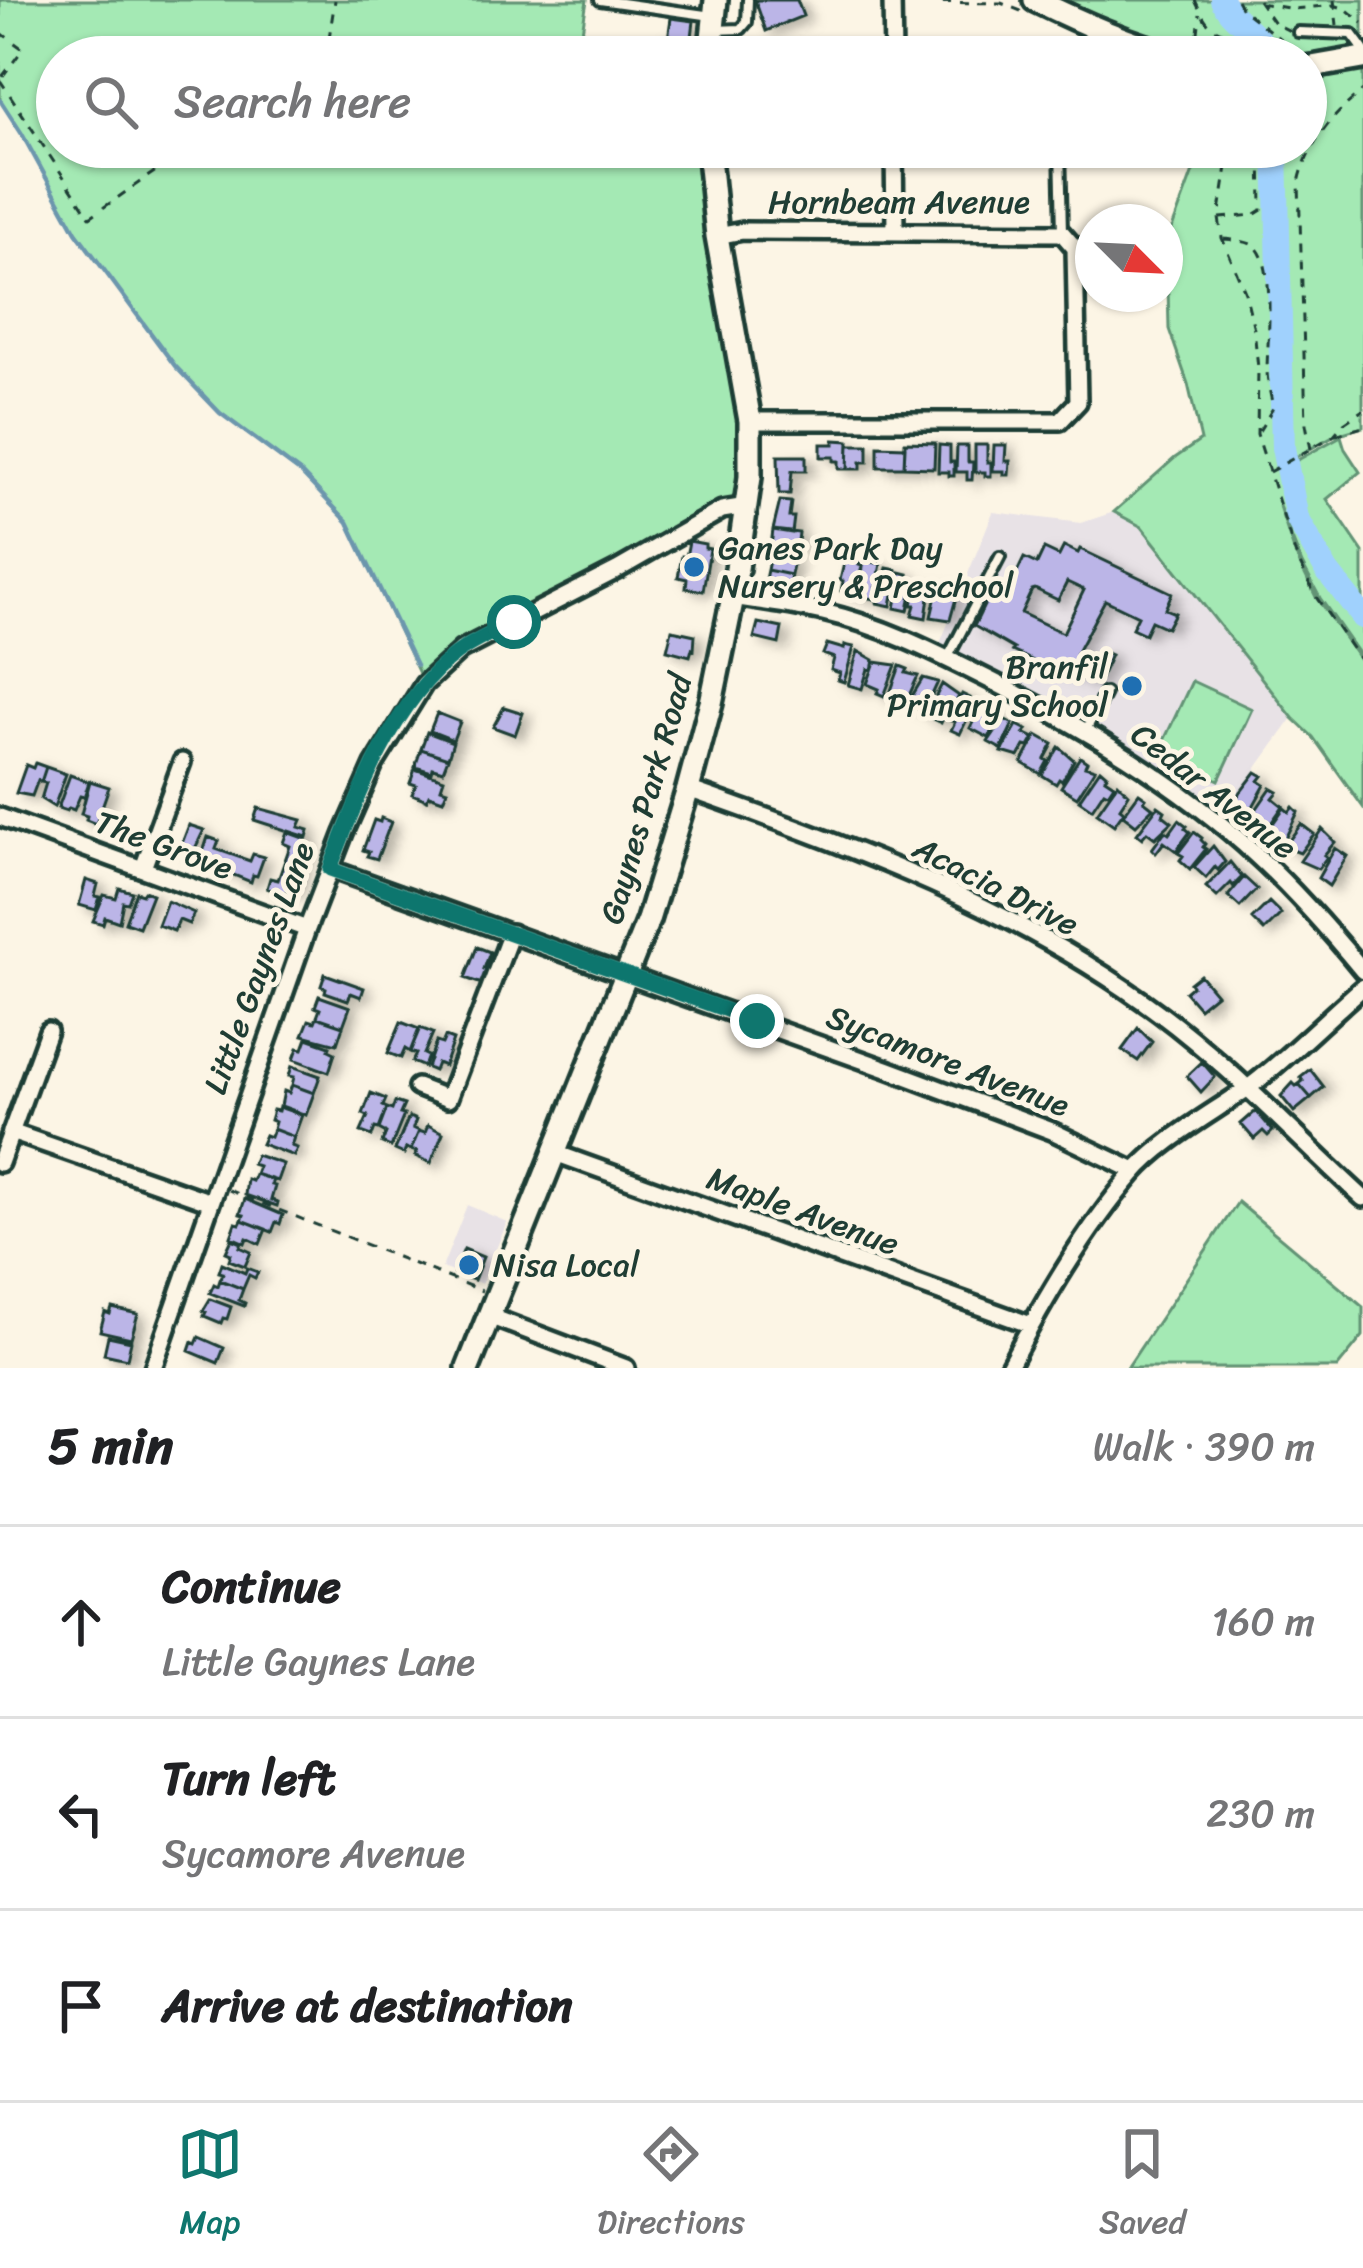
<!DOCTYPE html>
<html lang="en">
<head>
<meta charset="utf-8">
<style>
  :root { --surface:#fff; --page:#f2f2f2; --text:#202124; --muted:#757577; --line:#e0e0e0; --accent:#0f766e }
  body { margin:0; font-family:Sriracha,sans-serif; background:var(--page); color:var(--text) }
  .compass { position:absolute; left:1075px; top:204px; width:108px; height:108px; border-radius:50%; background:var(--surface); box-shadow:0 3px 9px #0004; rotate:114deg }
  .stop { position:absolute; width:36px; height:36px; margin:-27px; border:9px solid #0f766e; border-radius:50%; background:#fff }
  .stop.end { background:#0f766e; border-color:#fff; box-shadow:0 3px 12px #0008 }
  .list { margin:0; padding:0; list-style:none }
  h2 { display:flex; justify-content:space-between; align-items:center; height:156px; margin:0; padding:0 48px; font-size:51px }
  h2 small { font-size:39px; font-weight:400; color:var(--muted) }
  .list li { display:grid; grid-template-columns:78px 1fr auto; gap:36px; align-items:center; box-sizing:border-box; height:192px; padding:0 48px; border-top:3px solid var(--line) }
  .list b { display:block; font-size:45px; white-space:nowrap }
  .list p { margin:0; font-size:39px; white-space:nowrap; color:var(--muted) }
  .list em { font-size:39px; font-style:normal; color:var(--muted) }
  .icon { flex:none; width:66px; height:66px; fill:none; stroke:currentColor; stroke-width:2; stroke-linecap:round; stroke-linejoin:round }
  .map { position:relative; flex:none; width:1363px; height:1368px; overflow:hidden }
  .search { position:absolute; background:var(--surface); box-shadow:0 3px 9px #0004; left:36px; right:36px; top:36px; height:132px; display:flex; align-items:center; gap:30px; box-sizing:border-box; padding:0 42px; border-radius:66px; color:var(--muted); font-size:45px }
  .sheet { height:732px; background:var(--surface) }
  nav { display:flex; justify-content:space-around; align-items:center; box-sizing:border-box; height:168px; border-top:3px solid var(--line); background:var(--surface); font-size:33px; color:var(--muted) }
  nav a { display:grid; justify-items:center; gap:6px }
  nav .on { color:var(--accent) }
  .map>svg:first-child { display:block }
  .built { fill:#e8e2e6 }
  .green { fill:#a4e9b4; stroke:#629374; stroke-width:3 }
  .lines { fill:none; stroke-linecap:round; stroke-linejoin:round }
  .stream { stroke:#6c96ad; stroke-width:4.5 }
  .river { stroke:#a0d1fd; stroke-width:24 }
  .building { fill:#bbb5e7; stroke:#1f3d34; stroke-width:3; fill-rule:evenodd; filter:url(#shadow) }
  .lane-casing { stroke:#1f3d34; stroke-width:16 }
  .street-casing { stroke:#1f3d34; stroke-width:24 }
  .secondary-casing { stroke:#1f3d34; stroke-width:30 }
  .path { stroke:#1f3d34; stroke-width:3; stroke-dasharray:9 9; stroke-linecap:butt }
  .lane { stroke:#fcf5e5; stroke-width:8 }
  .street { stroke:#fcf5e5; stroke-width:15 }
  .secondary { stroke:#fcf5e5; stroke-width:21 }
  .route { stroke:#0f766e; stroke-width:15 }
  .poi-dot { fill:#1f6fb2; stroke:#fcf5e5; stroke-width:4.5 }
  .labels { text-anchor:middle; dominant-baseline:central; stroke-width:10; stroke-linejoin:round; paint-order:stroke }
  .street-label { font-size:33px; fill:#1f3d34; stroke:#fcf5e5 }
  .poi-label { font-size:33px; fill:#1f3d34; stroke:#fcf5e5; text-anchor:start }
</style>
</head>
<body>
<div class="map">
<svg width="1363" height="1368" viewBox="0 0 1363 1368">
  <defs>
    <filter id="shadow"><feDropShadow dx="8" dy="4.5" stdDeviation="6" flood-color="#0004"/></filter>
  </defs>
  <rect width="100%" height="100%" fill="#fcf5e5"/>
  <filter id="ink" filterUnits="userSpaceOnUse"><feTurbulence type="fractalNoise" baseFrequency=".00833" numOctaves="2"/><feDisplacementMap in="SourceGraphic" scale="24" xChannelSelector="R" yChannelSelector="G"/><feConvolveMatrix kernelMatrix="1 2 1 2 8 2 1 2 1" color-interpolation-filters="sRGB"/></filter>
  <g filter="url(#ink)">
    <path class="built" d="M993 512 1081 523 1114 512 1142 527 1293 718 1217 823 1168 786 936 653Z
      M467 1205 507 1222 482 1284 442 1268Z"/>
    <path class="green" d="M0 0H587L578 57H57V147H708L745 386 747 506 722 510 461 650 424 684 348 522 301 473 220 413 175 366 76 232 22 134 0 100Z
      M1035 0H1363V46L1288 57H1180Z
      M1363 70V427L1333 436 1282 465H1275L1283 468 1341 436 1345 449 1360 472 1327 499 1363 552V659L1320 598 1302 564 1279 506 1296 556 1316 597 1363 664V807L1313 737 1293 718 1142 527 1114 512 1175 458 1201 440 1188 384 1169 329 1167 242 1202 147H1306V80Z
      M1192 681 1252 709 1219 780 1159 751Z
      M1238 1202 1363 1307V1336L1337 1368H1127Z"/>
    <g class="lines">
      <path class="stream" d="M0 100 22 134 76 232 175 366 220 413 301 473 348 522 416 665"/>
      <path class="river" d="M1222 0C1232 23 1263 32 1267 57
        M1276 147 1283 448 1297 518 1327 571 1363 617"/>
    </g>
    <path class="building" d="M755 0H797L803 16 766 31Z
      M671 18 694 21 691 45 687 44V49L681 48V51L656 48 657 37 668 39Z
      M834 440 849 441 848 469H839V461H834V457H821V444H834Z
      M905 442 935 443 934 468 904 467Z
      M849 445H868V462H861V469H848Z
      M939 445 950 446V462H954V476H949V472H938Z
      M975 445H987V462H991V476H985V472H975Z
      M994 445H1006L1005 461H1010L1009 475H1004V471H993Z
      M878 446 905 447 904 467H878Z
      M957 446H968V462H973L972 480H967V472H956Z
      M778 456H806V471H792L790 494H779Z
      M780 501 791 502 789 517H794L792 533 773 530Z
      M773 530 799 533 797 549 771 546Z
      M689 541 705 544V548L710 549 703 591 686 588 687 579 678 577 682 556 686 557Z
      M1064 546 1078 553 1080 549 1172 593 1165 609 1175 613 1167 628 1151 621 1145 634 1132 628 1138 616 1105 600 1076 654 1095 661 1100 650 1111 655 1097 685 1054 667 1053 670 1012 651 1014 649 974 626 989 595 1003 602 1024 558 1037 564 1044 549 1059 556ZM1067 582 1084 590 1063 633 1021 613 1032 590 1035 589 1058 600Z
      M847 551 854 553 852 559 860 561 859 565 862 566 856 594 841 591 843 581 840 580Z
      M770 555 794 559 791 575 767 570Z
      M864 560 881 564 874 599 859 596Z
      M887 568 897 570 891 606 877 603 881 574 885 575Z
      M767 570 791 575 787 595 767 591 769 585 764 584Z
      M900 572 908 574 906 580 913 582 908 611 895 608 897 598H894Z
      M924 581 931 583 926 618 912 615 915 605H912L916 586 922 588Z
      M939 583 952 587 951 593 957 595 950 620 931 617Z
      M758 623 782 628 779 644 754 638Z
      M672 630 695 635 694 650 692 649 690 656 667 650Z
      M827 644 844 649 845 645 854 647 844 682 838 680 840 673 831 670 834 658 823 654Z
      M858 651 874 660 872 670 868 669 862 689 848 685Z
      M875 662 896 665 884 696 877 693 879 689 867 684Z
      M900 666 908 669 906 673 918 676 906 702 889 696Z
      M923 678 938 682 924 712 910 706 912 702 909 701Z
      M942 684 959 696 948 717 944 716 941 723 926 716Z
      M962 694 970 698 968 702 978 707 974 715 970 713 960 734 951 730 955 722 949 720Z
      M982 704 999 716 989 738 970 728Z
      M504 707 523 713 515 735 493 727Z
      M437 713 460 722 453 740 430 731Z
      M1004 719 1013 724 1001 749 988 742Z
      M1017 725 1027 730 1024 733 1034 738 1029 747 1025 746 1019 757 1002 752Z
      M427 732 453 742 448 758 421 749Z
      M1037 735 1053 744 1045 759 1048 761 1041 774 1022 763Z
      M1059 747 1074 760 1062 781 1059 779 1056 784 1042 775Z
      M421 749 448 758 443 771 433 768 432 772 415 767Z
      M1080 757 1087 762 1085 766 1095 769 1077 797 1061 787Z
      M35 763 46 767 41 782 38 780 32 796 16 793 26 765 33 768Z
      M46 767 66 774 54 807 41 799 46 783 41 782Z
      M415 769 444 779 441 788 447 790 443 800 429 795 427 800 412 794 416 785 410 783Z
      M1100 769 1107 775 1105 778 1114 784 1108 793 1104 791 1092 809 1079 800Z
      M1256 772 1263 776 1259 781 1265 785 1250 812 1233 802Z
      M70 775 89 782 84 797 80 796 74 810 69 808 67 811 58 808Z
      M90 781 109 787 96 824 86 820 87 816 81 814Z
      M1118 783 1129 794 1120 808 1124 811 1114 825 1097 813Z
      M1271 788 1278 792 1273 798 1283 806 1269 826 1251 817Z
      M1139 793 1146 798 1144 801 1153 808 1136 825 1123 815Z
      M1158 806 1165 811 1163 815 1172 822 1155 838 1147 832 1142 838 1137 834Z
      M1293 807 1298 812 1283 843 1272 835 1274 832 1269 829 1284 808 1289 812Z
      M258 808 302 820 299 827 309 830 307 837 254 820Z
      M381 818 391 822 377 859 367 856 369 852 363 850 374 820 380 822Z
      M1179 820 1187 826 1185 828 1190 832 1176 851 1164 842 1156 853 1152 849 1165 831 1169 834Z
      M1301 824 1314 834 1300 853 1284 847Z
      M189 825 204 830 192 855 179 851Z
      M1322 829 1335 842 1324 855 1327 857 1318 869 1300 861Z
      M287 832 306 839 305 843 311 845 298 873 301 874 293 894 286 891 285 895 267 888 270 878 278 880 290 846 283 843Z
      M1194 832 1202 838 1201 840 1205 844 1203 847 1206 849 1190 869 1180 860 1183 856 1178 853Z
      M208 837 219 841 216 849 250 861 253 854 264 857 257 876 253 875 251 882 231 874 232 872 203 864 205 856 202 855Z
      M1213 846 1225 862 1218 870 1215 867 1206 878 1194 867Z
      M1335 848 1347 856 1329 886 1318 878Z
      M1230 862 1242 877 1233 886 1231 883 1217 897 1206 887Z
      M1244 877 1257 889 1240 907 1228 896Z
      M86 880 98 884 95 896 100 897 96 910 79 905Z
      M119 888 132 892 128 903 123 902 119 922 105 917 103 924 93 921 104 895 116 898Z
      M144 891 152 894 139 927 125 922 136 892 142 894Z
      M167 901 194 913 189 924 179 920 174 931 158 925Z
      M1269 902 1281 914 1264 931 1252 919Z
      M477 947 490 952 484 969 488 970 482 984 465 978Z
      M325 974 364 988 361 997 351 993 348 1000 325 992 326 988 321 986Z
      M1200 975 1216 994 1199 1008 1185 992 1192 986 1190 983Z
      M319 996 350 1007 343 1026 317 1017 320 1009 315 1007Z
      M317 1017 343 1026 337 1044 303 1035 309 1020 315 1022Z
      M401 1022 419 1029 410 1052 405 1049 401 1058 388 1053Z
      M420 1028 433 1033 424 1054 428 1056 424 1067 412 1062 416 1054 410 1052Z
      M1138 1028 1152 1042 1138 1061 1122 1050Z
      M445 1037 453 1040 444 1066 437 1063 434 1071 427 1068 436 1042 442 1044Z
      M307 1038 330 1046 329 1050 335 1053 329 1072 294 1059 298 1048 303 1049Z
      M1202 1062 1215 1077 1201 1092 1187 1076Z
      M292 1066 320 1076 314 1093 292 1085 294 1077 289 1076Z
      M1310 1069 1324 1087 1311 1098 1299 1084 1303 1081 1300 1077Z
      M1293 1083 1296 1086 1299 1084 1311 1098 1294 1112 1281 1096Z
      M292 1085 314 1093 306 1115 281 1106 284 1091 289 1093Z
      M371 1093 386 1099 383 1106 387 1108 379 1129 375 1128 372 1136 361 1132 368 1116 363 1114Z
      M395 1102 404 1105 400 1114 404 1115 391 1147 382 1143 386 1133 379 1129 387 1108 392 1110Z
      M279 1107 302 1115 294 1137 273 1129 275 1122 270 1120 273 1110 278 1111Z
      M1256 1111 1273 1131 1268 1136 1263 1131 1254 1139 1241 1124Z
      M409 1117 416 1120 413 1128 419 1131 411 1150 406 1148 404 1154 395 1150Z
      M428 1125 443 1133 431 1163 415 1156 417 1152 411 1150 419 1131 425 1133Z
      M273 1129 294 1137 291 1146 297 1148 294 1156 261 1144 265 1135 270 1137Z
      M256 1155 283 1164 277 1181 255 1174 258 1166 252 1164Z
      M255 1174 273 1180 271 1185 275 1186 271 1200 278 1202 277 1206 245 1195 247 1179 252 1181Z
      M245 1199 283 1215 280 1224 276 1222 272 1232 242 1220 244 1215 240 1214Z
      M242 1220 266 1229 260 1244 247 1238 245 1243 231 1237 236 1223 240 1224Z
      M232 1239 242 1243 240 1247 251 1252 245 1266 229 1260 231 1254 226 1252Z
      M464 1249 483 1257 474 1280 454 1273Z
      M222 1263 245 1273 247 1268 258 1272 255 1278 249 1275 243 1289 220 1280 223 1273 219 1272Z
      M220 1280 243 1289 239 1300 245 1303 244 1306 210 1293 214 1284 218 1286Z
      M210 1299 231 1307 227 1319 223 1318 221 1323 204 1316 206 1312 203 1311Z
      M112 1308 138 1314 131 1338 100 1331 105 1312 110 1314Z
      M108 1336 131 1341 127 1359 104 1354Z
      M199 1337 224 1348 218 1363 189 1351 192 1342 196 1344Z"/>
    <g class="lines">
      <defs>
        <path id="lane" d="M600 0 712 16
          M714 30 741 29 747 22 748 0
          M1298 32 1352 34 1363 49
          M1060 147 1062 233
          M948 657 1000 557
          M1086 730 1105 693"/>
        <path id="street" d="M892 0 893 57
          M894 147 895 230
          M717 236 743 231 1062 233 1075 248 1078 402 1060 421H750
          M733 597C763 602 794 605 823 612 880 625 932 651 984 677 1080 725 1179 783 1258 857 1296 892 1330 931 1363 971
          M688 789C851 846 1020 909 1159 1013 1233 1068 1295 1136 1363 1198
          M0 817 307 929
          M143 868 182 762
          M330 869 887 1069 1052 1131 1135 1171
          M417 1087 448 1099 511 933
          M11 1132 211 1202
          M555 1153 1031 1325
          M0 1163 48 1031
          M489 1316 626 1368
          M153 1368 307 929 344 833 374 765 424 684 461 650 617 570 722 510 747 506
          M1008 1368C1044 1301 1084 1231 1133 1174 1163 1139 1215 1112 1252 1085 1291 1055 1326 1019 1363 987"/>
        <path id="secondary" d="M1035 0C1082 23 1129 44 1180 57
          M710 57 716 0
          M1306 68 1363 58
          M468 1368 648 920 688 789 711 703 733 597 750 477V421L717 236 708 147"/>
      </defs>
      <use href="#lane" class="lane-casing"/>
      <use href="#street" class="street-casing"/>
      <use href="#secondary" class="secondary-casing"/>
      <path class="path" d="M1195 0C1207 26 1210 29 1236 37L1246 57
        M1237 0 1242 9 1289 46 1290 57
        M1258 0 1274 23 1290 31
        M1334 0 1337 25
        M906 2 1001 3 1021 11
        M1260 3 1293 9 1334 5 1346 9 1363 23
        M0 32 23 49 2 77
        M1196 52 1200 14
        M326 57 335 0
        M0 80 90 217 190 147
        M1230 147 1219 218 1222 238 1245 292 1254 329 1258 368 1257 434 1296 556 1316 597 1363 664
        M1220 218 1254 215 1262 210 1261 147
        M1224 239C1233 240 1246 241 1253 245 1277 260 1267 344 1267 370 1267 382 1271 396 1273 408L1259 431
        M1335 435 1363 427
        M1311 449 1306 424 1299 183C1306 146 1334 113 1363 91
        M1269 472 1333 436 1344 423 1363 410
        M229 1190 482 1291"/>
      <use href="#lane" class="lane"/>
      <use href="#street" class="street"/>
      <use href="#secondary" class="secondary"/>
    </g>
  </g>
  <g class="lines" filter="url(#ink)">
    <path class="route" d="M514 622C495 632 474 640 457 653 394 699 357 798 330 869L757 1021"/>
  </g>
  <g class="poi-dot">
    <circle cx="694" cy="567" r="12"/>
    <circle cx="1132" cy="686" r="12"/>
    <circle cx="469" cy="1265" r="12"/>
  </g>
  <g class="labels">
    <g class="street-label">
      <text x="899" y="202">Hornbeam Avenue</text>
      <text transform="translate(1214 791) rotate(38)">Cedar Avenue</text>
      <text transform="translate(646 799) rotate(-74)">Gaynes Park Road</text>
      <text transform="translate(164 845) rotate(20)">The Grove</text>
      <text transform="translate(996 886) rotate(27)">Acacia Drive</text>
      <text transform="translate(259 968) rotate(-70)">Little Gaynes Lane</text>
      <text transform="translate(948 1061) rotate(21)">Sycamore Avenue</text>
      <text transform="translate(803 1211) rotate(20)">Maple Avenue</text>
    </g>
    <g class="poi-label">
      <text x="718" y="548">Ganes Park Day<tspan x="718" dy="38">Nursery &amp; Preschool</tspan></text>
      <text x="1108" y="667" text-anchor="end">Branfil<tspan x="1108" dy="38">Primary School</tspan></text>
      <text x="493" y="1265">Nisa Local</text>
    </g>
  </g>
</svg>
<svg class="compass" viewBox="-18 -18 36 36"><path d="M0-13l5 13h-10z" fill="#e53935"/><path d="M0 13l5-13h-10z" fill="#757577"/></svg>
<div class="stop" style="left:514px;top:622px"></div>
<div class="stop end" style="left:757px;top:1021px"></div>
<div class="search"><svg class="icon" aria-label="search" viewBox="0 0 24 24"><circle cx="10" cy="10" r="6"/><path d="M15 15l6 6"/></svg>Search here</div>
</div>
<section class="sheet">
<h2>5 min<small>Walk · 390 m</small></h2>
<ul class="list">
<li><svg class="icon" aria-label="ahead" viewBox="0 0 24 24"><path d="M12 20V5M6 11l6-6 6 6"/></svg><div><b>Continue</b><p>Little Gaynes Lane</p></div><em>160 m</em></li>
<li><svg class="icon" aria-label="left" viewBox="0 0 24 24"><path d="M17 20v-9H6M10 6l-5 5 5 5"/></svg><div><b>Turn left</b><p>Sycamore Avenue</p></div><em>230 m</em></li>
<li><svg class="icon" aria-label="arrive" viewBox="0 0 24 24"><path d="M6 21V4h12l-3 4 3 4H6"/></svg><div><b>Arrive at destination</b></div></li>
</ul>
</section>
<nav>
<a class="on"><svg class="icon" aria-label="map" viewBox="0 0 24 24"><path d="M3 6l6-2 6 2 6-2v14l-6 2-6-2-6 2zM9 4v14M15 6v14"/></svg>Map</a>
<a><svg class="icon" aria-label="directions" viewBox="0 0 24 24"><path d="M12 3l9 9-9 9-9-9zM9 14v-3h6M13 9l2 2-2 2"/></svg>Directions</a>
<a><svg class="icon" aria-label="saved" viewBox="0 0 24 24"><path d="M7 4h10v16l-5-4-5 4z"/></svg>Saved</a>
</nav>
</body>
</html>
